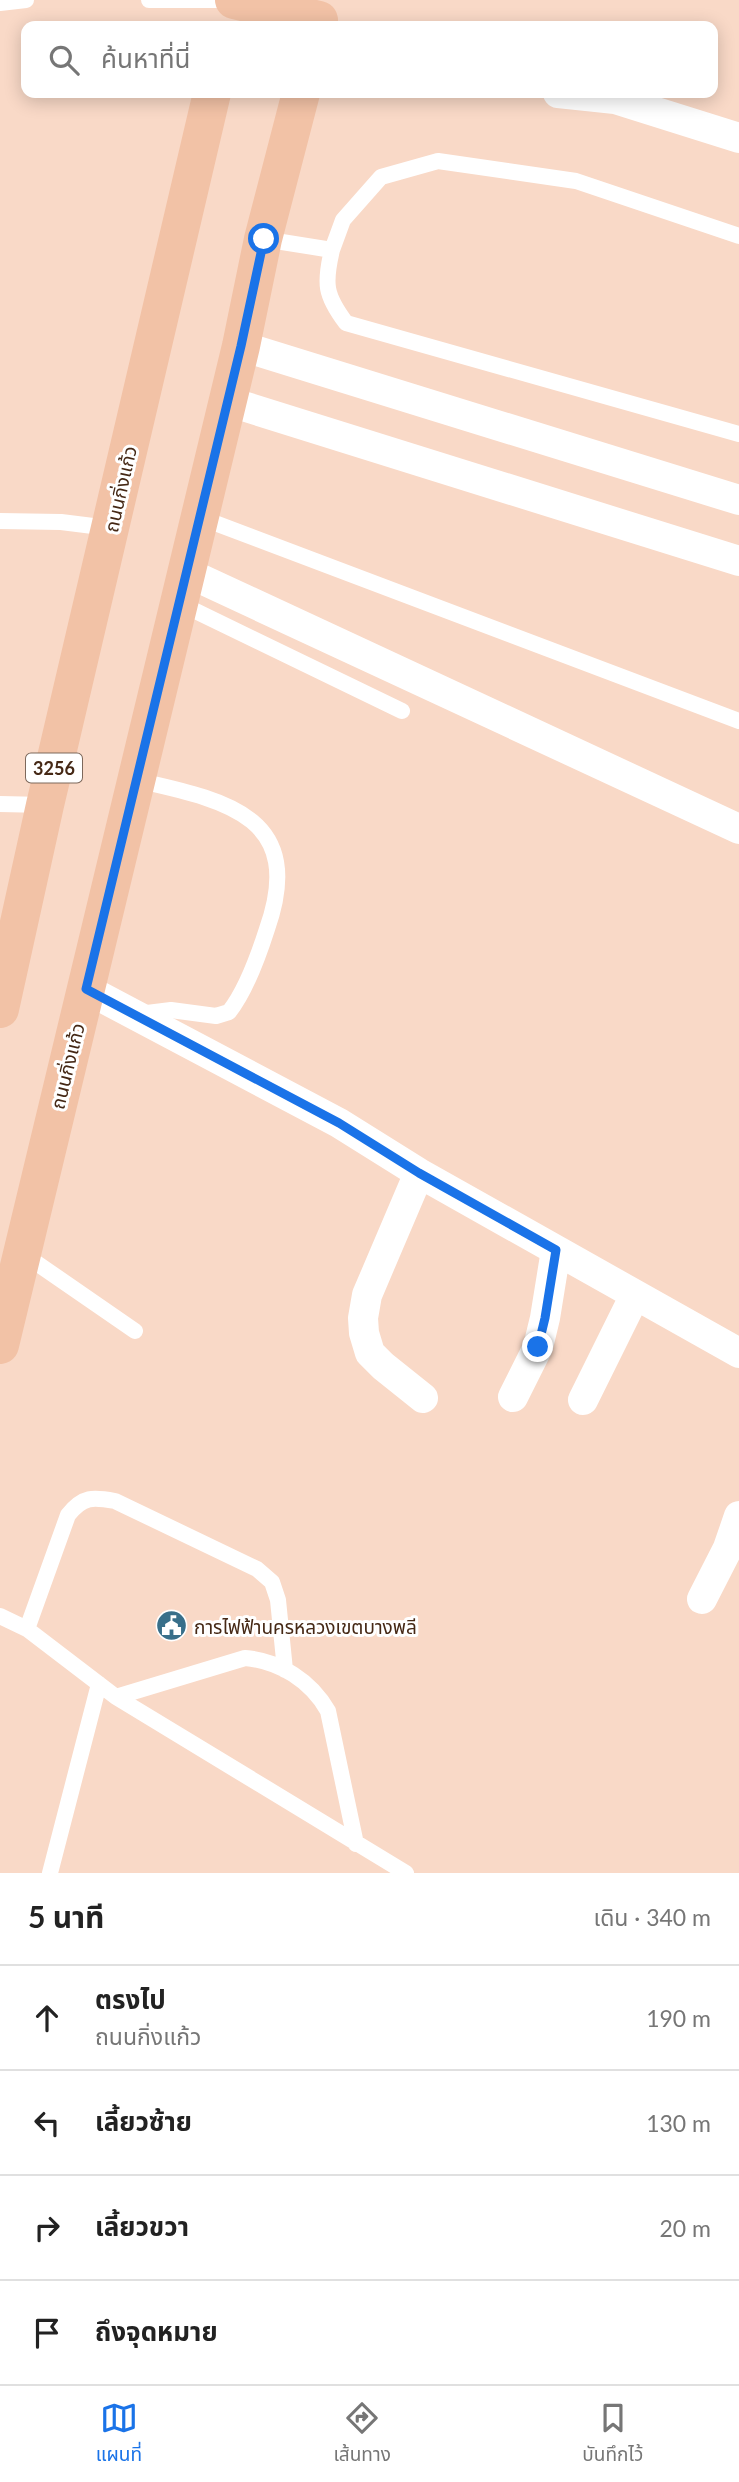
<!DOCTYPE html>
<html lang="th">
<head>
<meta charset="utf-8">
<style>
  :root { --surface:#fff; --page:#f6f6f6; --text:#222; --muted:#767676; --line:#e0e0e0; --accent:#1a73e8 }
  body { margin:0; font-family:Lato,"Noto Sans Thai",sans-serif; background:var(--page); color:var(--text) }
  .stop { position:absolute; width:21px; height:21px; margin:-16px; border:5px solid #1a73e8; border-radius:50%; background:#fff }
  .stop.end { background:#1a73e8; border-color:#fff; box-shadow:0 2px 7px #0008 }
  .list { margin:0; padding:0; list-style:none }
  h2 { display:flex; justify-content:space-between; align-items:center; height:91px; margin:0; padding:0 28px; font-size:30px }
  h2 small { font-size:23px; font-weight:400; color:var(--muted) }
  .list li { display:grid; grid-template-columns:46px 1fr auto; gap:21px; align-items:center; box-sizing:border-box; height:105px; padding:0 28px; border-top:2px solid var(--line) }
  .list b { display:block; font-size:26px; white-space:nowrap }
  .list p { margin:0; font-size:23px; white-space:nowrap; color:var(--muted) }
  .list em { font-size:23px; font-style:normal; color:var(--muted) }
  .icon { flex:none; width:38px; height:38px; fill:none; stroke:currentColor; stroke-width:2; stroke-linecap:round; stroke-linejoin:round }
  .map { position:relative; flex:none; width:739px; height:1873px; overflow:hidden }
  .search { position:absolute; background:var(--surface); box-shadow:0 4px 18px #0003; left:21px; right:21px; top:21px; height:77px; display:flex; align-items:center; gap:18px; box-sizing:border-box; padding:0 24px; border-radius:14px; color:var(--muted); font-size:26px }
  .sheet { height:511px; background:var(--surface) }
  nav { display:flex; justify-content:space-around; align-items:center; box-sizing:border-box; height:98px; border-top:2px solid var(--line); background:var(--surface); font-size:19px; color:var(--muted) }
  nav a { display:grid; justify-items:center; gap:4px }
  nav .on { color:var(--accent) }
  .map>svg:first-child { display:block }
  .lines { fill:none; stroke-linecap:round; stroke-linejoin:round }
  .service { stroke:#fff; stroke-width:16 }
  .minor { stroke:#fff; stroke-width:30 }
  .primary { stroke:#f2c2a6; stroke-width:38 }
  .route { stroke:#1a73e8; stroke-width:9 }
  .labels { text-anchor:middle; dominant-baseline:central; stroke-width:6; stroke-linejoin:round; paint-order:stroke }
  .shield { fill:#fff; stroke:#7d685b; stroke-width:2 }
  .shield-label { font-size:18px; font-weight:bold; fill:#452815 }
  .street-label { font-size:19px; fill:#452815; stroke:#fff }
  .poi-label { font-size:19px; fill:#452815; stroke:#fff; text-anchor:start }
</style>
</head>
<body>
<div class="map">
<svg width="739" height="1873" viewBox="0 0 739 1873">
  <rect width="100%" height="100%" fill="#f9d9c7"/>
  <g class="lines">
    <path class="service" d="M149 0H234
      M0 3 26 0
      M263 239 332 250 343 220 381 177 438 161 576 181 739 236
      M332 250C324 284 325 295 346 323L739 434
      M199 517 739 721
      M0 521 61 522 109 528
      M179 603 402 711
      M136 780C224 800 307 815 267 929 259 954 245 992 229 1012L216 1016 171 1010 139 1014
      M0 804 45 805
      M22 1253 135 1331
      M0 1616 27 1629 116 1697 406 1873
      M27 1629 68 1515C83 1496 93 1497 115 1501L257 1569 272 1582 278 1600 285 1670
      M116 1697 245 1658C280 1661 311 1681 328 1711L356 1844
      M50 1873 99 1684"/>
    <path class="minor" d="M558 93 615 99 739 138
      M241 346 739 500
      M227 401 739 561
      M186 572 739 829
      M86 989 339 1123 419 1173 739 1353
      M419 1173 367 1295 363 1318 364 1333 370 1353 383 1366 423 1398
      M513 1397 538 1347 545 1318 556 1250
      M583 1400 635 1295
      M702 1599 728 1548 739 1516"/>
    <path class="primary" d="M234 0 319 20
      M0 1009 45 805 212 93
      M0 1345 241 346 263 239 301 93"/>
  </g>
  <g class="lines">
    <path class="route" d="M264 239 241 346 86 989 339 1123 419 1173 556 1250 545 1318 538 1347"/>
  </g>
  <defs>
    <symbol id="civic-disc" viewBox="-11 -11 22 22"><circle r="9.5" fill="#386f8a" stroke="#fff"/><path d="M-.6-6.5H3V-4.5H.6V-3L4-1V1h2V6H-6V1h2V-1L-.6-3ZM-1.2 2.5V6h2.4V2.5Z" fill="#fff"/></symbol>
  </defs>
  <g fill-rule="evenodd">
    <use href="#civic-disc" x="154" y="1608" width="35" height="35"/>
  </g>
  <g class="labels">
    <rect class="shield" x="26" y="753.5" width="56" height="29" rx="5"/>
    <g class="shield-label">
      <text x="54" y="768">3256</text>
    </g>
    <g class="street-label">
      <text transform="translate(120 489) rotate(-77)">ถนนกิ่งแก้ว</text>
      <text transform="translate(67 1066) rotate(-76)">ถนนกิ่งแก้ว</text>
    </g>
    <g class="poi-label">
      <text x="194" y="1626">การไฟฟ้านครหลวงเขตบางพลี</text>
    </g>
  </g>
</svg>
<div class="stop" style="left:264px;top:239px"></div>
<div class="stop end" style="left:538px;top:1347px"></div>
<div class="search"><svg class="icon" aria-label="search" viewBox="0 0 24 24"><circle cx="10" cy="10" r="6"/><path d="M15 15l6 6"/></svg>ค้นหาที่นี่</div>
</div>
<section class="sheet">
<h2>5 นาที<small>เดิน · 340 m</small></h2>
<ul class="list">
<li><svg class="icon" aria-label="ahead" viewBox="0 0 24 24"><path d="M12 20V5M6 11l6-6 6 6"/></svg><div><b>ตรงไป</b><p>ถนนกิ่งแก้ว</p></div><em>190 m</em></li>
<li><svg class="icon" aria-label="left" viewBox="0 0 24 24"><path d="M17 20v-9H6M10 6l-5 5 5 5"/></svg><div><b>เลี้ยวซ้าย</b></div><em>130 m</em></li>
<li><svg class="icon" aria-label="right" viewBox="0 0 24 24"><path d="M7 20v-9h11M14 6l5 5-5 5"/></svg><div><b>เลี้ยวขวา</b></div><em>20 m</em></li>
<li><svg class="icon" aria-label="arrive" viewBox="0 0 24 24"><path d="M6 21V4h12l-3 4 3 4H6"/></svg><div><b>ถึงจุดหมาย</b></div></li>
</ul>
</section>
<nav>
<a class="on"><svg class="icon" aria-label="map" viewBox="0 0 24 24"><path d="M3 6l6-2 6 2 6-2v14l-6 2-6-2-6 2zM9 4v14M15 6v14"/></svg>แผนที่</a>
<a><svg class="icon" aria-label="directions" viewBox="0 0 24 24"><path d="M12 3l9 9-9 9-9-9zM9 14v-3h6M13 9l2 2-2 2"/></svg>เส้นทาง</a>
<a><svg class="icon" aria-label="saved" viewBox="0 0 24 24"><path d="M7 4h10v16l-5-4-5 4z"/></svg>บันทึกไว้</a>
</nav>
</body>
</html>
